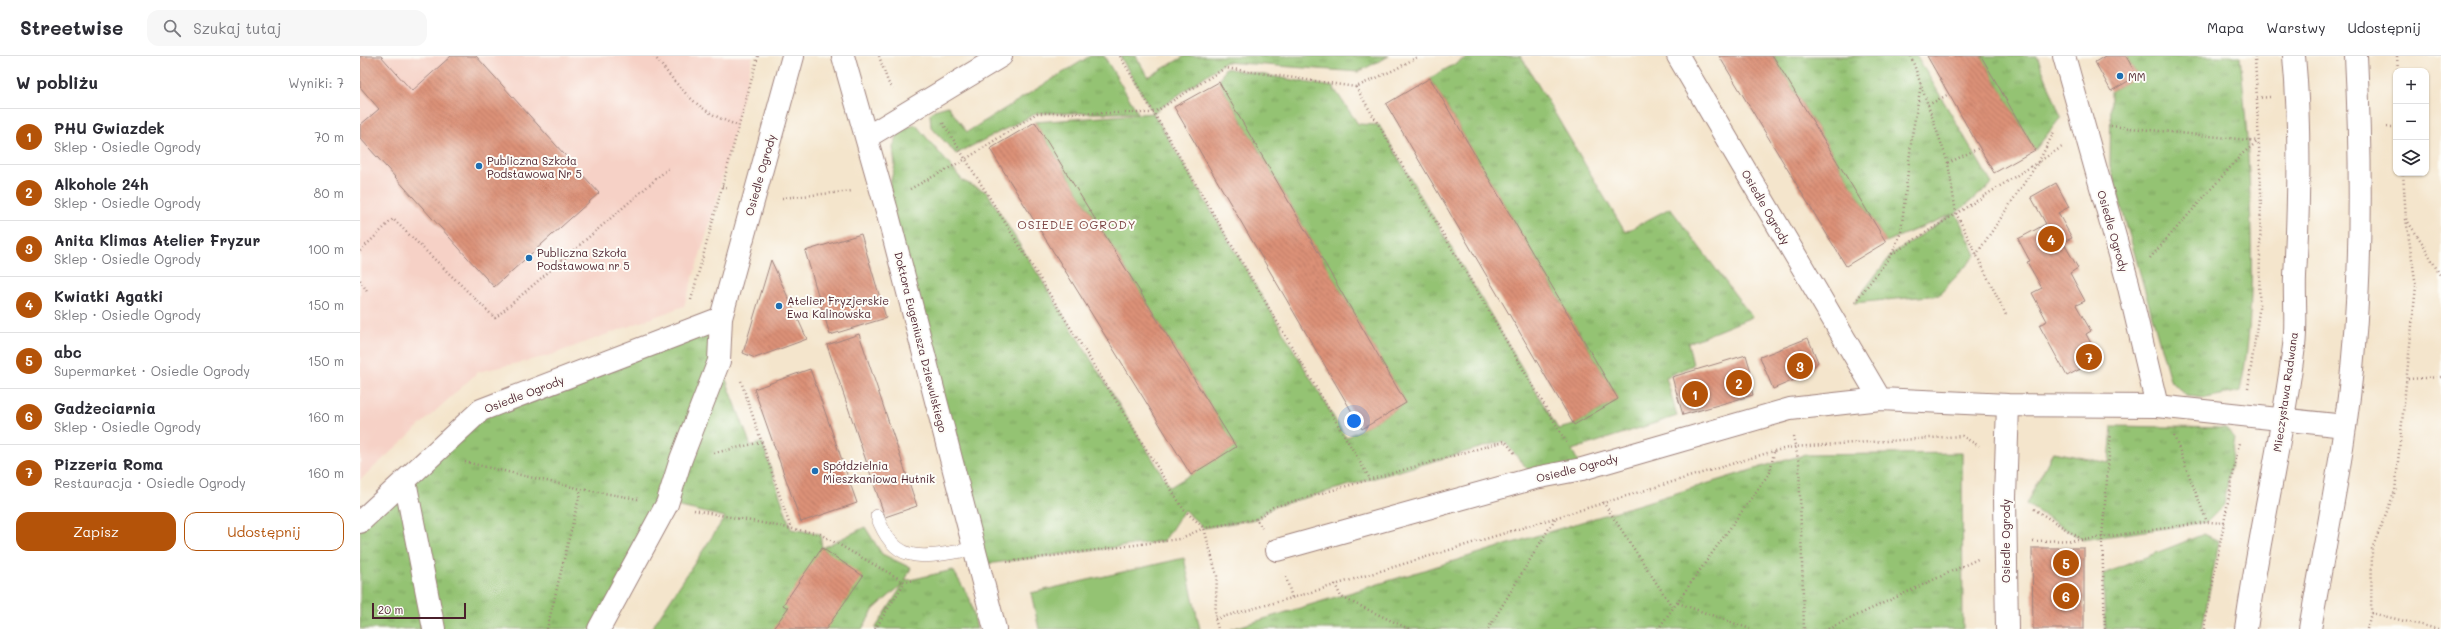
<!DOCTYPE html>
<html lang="pl">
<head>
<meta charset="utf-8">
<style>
  :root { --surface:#fff; --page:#f7f7f7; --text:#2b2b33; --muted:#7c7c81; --line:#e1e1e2; --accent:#b45309 }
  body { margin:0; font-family:Mali,sans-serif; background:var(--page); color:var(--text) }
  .controls { position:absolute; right:12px; top:12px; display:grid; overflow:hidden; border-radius:8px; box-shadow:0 1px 3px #0004 }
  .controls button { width:36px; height:36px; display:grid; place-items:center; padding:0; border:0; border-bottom:1px solid var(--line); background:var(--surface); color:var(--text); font:20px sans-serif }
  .scale { position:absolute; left:12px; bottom:10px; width:94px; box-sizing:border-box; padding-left:4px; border:2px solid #4a1f2b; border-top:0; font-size:11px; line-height:14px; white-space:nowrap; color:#4a1f2b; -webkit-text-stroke:3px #fdfcf7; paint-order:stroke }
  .you { position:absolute; left:994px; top:365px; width:14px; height:14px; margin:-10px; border:3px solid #fff; border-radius:50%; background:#1a73e8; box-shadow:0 0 0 6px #1a73e833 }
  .badge { display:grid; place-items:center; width:26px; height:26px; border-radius:50%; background:var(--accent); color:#fff; font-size:13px; font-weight:700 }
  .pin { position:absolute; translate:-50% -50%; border:2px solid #fff; box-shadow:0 1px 4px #0006 }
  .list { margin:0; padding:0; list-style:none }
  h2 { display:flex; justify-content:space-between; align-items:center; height:52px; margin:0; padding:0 16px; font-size:17px }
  h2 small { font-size:13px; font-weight:400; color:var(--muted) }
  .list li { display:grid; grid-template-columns:26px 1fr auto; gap:12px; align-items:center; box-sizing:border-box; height:56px; padding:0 16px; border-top:1px solid var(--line) }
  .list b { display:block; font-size:15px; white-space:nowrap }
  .list p { margin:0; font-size:13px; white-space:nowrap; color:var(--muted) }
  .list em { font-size:13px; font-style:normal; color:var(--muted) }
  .actions { display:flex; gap:8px; padding:12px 16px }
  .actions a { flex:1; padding:9px 0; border:1px solid var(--accent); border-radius:12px; text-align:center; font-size:14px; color:var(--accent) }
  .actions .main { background:var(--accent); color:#fff }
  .icon { flex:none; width:22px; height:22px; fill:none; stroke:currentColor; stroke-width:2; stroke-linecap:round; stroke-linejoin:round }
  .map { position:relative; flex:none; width:2081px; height:573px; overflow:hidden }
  header { display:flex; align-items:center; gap:24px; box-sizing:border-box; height:56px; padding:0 20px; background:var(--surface); border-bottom:1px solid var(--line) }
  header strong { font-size:19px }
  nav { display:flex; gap:22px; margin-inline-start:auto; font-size:14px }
  .search { width:280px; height:36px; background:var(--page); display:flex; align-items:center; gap:10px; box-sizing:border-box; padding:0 14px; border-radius:12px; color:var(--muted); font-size:15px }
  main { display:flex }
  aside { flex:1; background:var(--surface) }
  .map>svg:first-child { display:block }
  .built { fill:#f6d1c6 }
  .grass { fill:url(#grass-tufts); stroke:#6f714f }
  .pitch { fill:#94c373; stroke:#6f714f }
  .building { fill:url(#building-back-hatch) }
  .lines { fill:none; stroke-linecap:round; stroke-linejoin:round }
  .lane-casing { stroke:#9f827c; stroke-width:14 }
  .street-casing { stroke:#9f827c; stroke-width:24 }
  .secondary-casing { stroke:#9f827c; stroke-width:24 }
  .path { stroke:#9f827c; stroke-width:2.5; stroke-dasharray:1 3; stroke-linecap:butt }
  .lane { stroke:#fff; stroke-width:13 }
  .street { stroke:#fff; stroke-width:22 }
  .secondary { stroke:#fff; stroke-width:22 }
  .poi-dot { fill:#1f6fb2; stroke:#fdfcf7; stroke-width:1.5 }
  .labels { text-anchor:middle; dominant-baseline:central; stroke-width:4; stroke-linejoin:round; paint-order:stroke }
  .poi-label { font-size:11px; fill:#4a1f2b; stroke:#fdfcf7; text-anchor:start }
  .street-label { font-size:11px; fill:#4a1f2b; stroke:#fdfcf7 }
  .neighbourhood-label { font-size:12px; letter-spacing:1px; fill:#7d4746; stroke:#fdfcf7 }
</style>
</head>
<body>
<header>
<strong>Streetwise</strong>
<div class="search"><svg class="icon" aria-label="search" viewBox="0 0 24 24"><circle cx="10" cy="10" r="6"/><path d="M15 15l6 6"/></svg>Szukaj tutaj</div>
<nav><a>Mapa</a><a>Warstwy</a><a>Udostępnij</a></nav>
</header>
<main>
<aside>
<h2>W pobliżu<small>Wyniki: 7</small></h2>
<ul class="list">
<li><span class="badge">1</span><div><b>PHU Gwiazdek</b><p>Sklep · Osiedle Ogrody</p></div><em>70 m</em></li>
<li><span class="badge">2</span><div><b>Alkohole 24h</b><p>Sklep · Osiedle Ogrody</p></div><em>80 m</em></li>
<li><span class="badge">3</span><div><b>Anita Klimas Atelier Fryzur</b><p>Sklep · Osiedle Ogrody</p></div><em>100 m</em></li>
<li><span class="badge">4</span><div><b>Kwiatki Agatki</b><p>Sklep · Osiedle Ogrody</p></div><em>150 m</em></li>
<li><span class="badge">5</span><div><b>abc</b><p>Supermarket · Osiedle Ogrody</p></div><em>150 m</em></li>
<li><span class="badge">6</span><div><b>Gadżeciarnia</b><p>Sklep · Osiedle Ogrody</p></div><em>160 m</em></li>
<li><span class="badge">7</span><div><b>Pizzeria Roma</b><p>Restauracja · Osiedle Ogrody</p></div><em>160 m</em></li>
</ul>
<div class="actions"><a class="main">Zapisz</a><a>Udostępnij</a></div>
</aside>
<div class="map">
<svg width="2081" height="573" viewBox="0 0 2081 573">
  <defs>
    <pattern id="grass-tufts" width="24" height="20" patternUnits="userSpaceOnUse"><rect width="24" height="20" fill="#94c373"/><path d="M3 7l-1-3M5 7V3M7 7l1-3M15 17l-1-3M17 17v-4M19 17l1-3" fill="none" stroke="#7b9e5f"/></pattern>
    <pattern id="building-back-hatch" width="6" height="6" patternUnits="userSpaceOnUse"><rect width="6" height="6" fill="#dc9177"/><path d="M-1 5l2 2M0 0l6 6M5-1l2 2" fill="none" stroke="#b47662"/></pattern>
  </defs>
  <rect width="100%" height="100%" fill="#fdfcf7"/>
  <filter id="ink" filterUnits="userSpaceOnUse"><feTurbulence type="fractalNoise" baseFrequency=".025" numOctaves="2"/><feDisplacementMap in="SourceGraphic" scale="8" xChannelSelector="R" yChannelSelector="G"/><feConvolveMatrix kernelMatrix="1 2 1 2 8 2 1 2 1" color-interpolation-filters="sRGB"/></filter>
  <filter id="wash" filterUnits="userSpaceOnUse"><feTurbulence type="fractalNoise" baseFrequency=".012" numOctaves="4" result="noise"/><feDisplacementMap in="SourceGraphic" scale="16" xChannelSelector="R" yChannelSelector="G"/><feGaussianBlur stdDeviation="0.9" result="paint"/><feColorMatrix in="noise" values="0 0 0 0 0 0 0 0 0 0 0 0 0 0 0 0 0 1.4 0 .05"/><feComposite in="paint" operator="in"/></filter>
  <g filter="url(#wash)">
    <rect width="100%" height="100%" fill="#f4e5cc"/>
    <path class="built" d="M0 0H393L354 154 324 250 188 300 118 316 0 424Z"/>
    <path class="grass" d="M730 0H744L778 57H677L596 98 571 71 570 58 574 54 588 50 607 76Z
      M760 0H776L788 21 825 0H1029L998 16 865 6 793 57 986 382 1046 347 859 26 865 12 973 31 998 68 1019 69 1198 373 1214 369 1258 343 1070 22 1109 0H1161L1265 176 1310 152 1392 261 1328 287 1333 309 1306 321 1317 360 1212 394 1222 413 1175 422 1144 385 913 451 896 463 844 472 824 454 804 485 619 509 525 146 535 109 533 91 540 73 556 69 603 125 627 136 810 431 876 391 675 66 793 57Z
      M1413 0H1557L1632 128 1596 157 1616 199 1579 239 1494 247 1532 198 1593 158 1526 186Z
      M1621 0H1677L1701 61 1675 94Z
      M1766 0H1880C1885 46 1888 92 1890 139 1892 204 1894 271 1880 335L1846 342 1826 340 1810 324 1750 110 1751 35 1777 20Z
      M361 262 359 305 391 390 402 386 431 473 460 478 462 492 505 471 522 498 551 512 545 525 593 514 610 543 617 573H515L544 527 514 553 502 573H291L365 461 307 448 239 573H0V466L121 354Z
      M1752 370 1866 372 1875 382 1864 449 1847 466 1723 484 1666 448 1693 396 1749 407Z
      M1602 397 1603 573H871L1421 405 1445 399Z
      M1844 478 1859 485 1842 573H1745L1743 518Z"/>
    <path class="pitch" d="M824 502 840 573H679L671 537Z"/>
    <g id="blocks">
      <path class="building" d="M0 0H21L52 35 91 0H116L239 137 134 231 0 82V69L19 53 0 31Z
        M1359 0H1413L1526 186 1486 210Z
        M1567 0H1621L1675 94 1634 117Z
        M1745 0H1766L1777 20 1751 35 1735 6Z
        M1070 22 1258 343 1214 369 1026 48Z
        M859 26 1046 347 1002 373 814 51Z
        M675 66 876 391 831 419 630 93Z
        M1696 127 1709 151 1698 157 1712 182 1703 186 1718 212 1710 217 1725 245 1716 249 1731 275 1726 278 1739 303 1707 320 1679 269 1687 265 1672 237 1682 232 1667 206 1670 205 1658 183 1686 168 1671 141Z
        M501 178 526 262 470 279 445 195Z
        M411 204 447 283 395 302 383 297Z
        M499 278 557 450 525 461 467 289Z
        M1448 282 1458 306 1448 318 1413 333 1400 301Z
        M1386 299 1391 316 1387 317 1393 339 1323 359 1312 321Z
        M450 313 497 447 441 466 394 333Z
        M462 492 503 520 466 573H413L428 552 423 549Z
        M1672 492H1724V573H1673Z"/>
    </g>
  </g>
  <g filter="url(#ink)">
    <use href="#blocks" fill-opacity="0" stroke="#9f827c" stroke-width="1"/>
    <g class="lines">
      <defs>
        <path id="lane" d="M517 460C537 516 570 498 615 493"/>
        <path id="street" d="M483 0 527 155 635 573
          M1318 0 1520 343
          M1704 0 1768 227 1797 350
          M507 81 641 0
          M45 425 74 573
          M0 466 121 354 361 262
          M917 494 1175 422 1222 413 1430 353 1520 343 1648 349 1797 350 1985 370
          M239 573 307 448 321 403 359 305 361 262 433 0
          M1647 573 1645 442 1648 349"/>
        <path id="secondary" d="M1886 573C1899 478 1922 385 1934 290 1937 267 1934 243 1935 220 1939 147 1941 73 1934 0
          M1950 573C1966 479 1987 385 1994 290 2002 193 2001 97 1996 0"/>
      </defs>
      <use href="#lane" class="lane-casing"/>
      <use href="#street" class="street-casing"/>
      <use href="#secondary" class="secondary-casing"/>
      <path class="path" d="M294 0C323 35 334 54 379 70
        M519 0 528 26 533 33
        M760 0 1010 423
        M1551 0 1588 107 1596 157 1647 261
        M2037 0 2038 15
        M996 31 1208 389
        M1897 42 1910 41
        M1568 49 1589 38
        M583 67 824 454 844 472 857 520 855 563 858 573
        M1751 70 1898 85
        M2027 71H2036
        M1588 107 1619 92
        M362 130 369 132
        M550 133 606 103 677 57H793L865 12 996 31 1034 14 1059 0
        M422 142 493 135
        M2046 163 2063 188 2081 221
        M0 195 33 163 135 262 310 111
        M1532 198 1541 176 1552 79 1561 29
        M1616 199 1679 105 1695 74
        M1790 202 1882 98 1898 85
        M0 224 8 237
        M331 244 398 0
        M1495 246 1532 198 1702 91
        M2048 323 2081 321
        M381 325 431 473
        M1888 332 1899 255 1901 136 1895 0
        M1433 380 1439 407 1444 573
        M1814 380 1847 466
        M354 397 402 386
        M105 406 221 433 278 443
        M1243 446 1313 552
        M1674 453 1723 484 1847 466 1865 467
        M334 454 460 478 545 526 554 524
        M896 463 913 451 1145 385 1156 399
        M1673 485 1722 484
        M647 506 819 483 844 472 896 463 902 472
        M926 521 932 542
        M975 528 981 541 1049 573
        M1318 547 1390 573
        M2011 557 2078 573
        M855 563 932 542 1414 395 1433 391 1602 380 1619 390
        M187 573 221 433
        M515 573 545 526
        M1128 573 1196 461
        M1298 573 1410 416 1414 396
        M1468 573 1618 503
        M1745 573 1742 482 1751 378
        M1844 573 1879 387
        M2007 573 2011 557 2012 493 2035 435 2056 230 2046 163 2043 117"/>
      <use href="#lane" class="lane"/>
      <use href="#street" class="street"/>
      <use href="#secondary" class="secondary"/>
    </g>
  </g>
  <g class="poi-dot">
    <circle cx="1760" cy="20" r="4"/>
    <circle cx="119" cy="110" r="4"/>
    <circle cx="169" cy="202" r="4"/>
    <circle cx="419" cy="250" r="4"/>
    <circle cx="455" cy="415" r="4"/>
  </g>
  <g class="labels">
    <g class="poi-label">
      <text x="1768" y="20">MM</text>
      <text x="127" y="104">Publiczna Szkoła<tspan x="127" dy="13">Podstawowa Nr 5</tspan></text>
      <text x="177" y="196">Publiczna Szkoła<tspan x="177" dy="13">Podstawowa nr 5</tspan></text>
      <text x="427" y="244">Atelier Fryzjerskie<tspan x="427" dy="13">Ewa Kalinowska</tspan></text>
      <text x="463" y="409">Spółdzielnia<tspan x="463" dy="13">Mieszkaniowa Hutnik</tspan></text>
    </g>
    <g class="street-label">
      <text transform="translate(400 119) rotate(-74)">Osiedle Ogrody</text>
      <text transform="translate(1406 151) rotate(60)">Osiedle Ogrody</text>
      <text transform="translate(1753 175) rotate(74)">Osiedle Ogrody</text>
      <text transform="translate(561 286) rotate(76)">Doktora Eugeniusza Dziewulskiego</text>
      <text transform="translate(1925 336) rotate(-82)">Mieczysława Radwana</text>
      <text transform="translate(164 338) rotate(-21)">Osiedle Ogrody</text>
      <text transform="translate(1217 412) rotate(-14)">Osiedle Ogrody</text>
      <text transform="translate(1645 485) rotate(-90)">Osiedle Ogrody</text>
    </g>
    <g class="neighbourhood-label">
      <text x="717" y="168">OSIEDLE OGRODY</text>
    </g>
  </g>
</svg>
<div class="controls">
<button>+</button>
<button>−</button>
<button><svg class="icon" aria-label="layers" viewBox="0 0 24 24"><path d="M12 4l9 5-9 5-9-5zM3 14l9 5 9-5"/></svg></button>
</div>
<div class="scale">20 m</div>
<div class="you"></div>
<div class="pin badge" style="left:1335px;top:338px">1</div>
<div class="pin badge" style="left:1379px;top:327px">2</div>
<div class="pin badge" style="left:1440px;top:310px">3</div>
<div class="pin badge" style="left:1691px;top:183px">4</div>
<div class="pin badge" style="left:1706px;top:507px">5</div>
<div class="pin badge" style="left:1706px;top:540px">6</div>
<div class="pin badge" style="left:1729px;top:301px">7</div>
</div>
</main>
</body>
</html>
